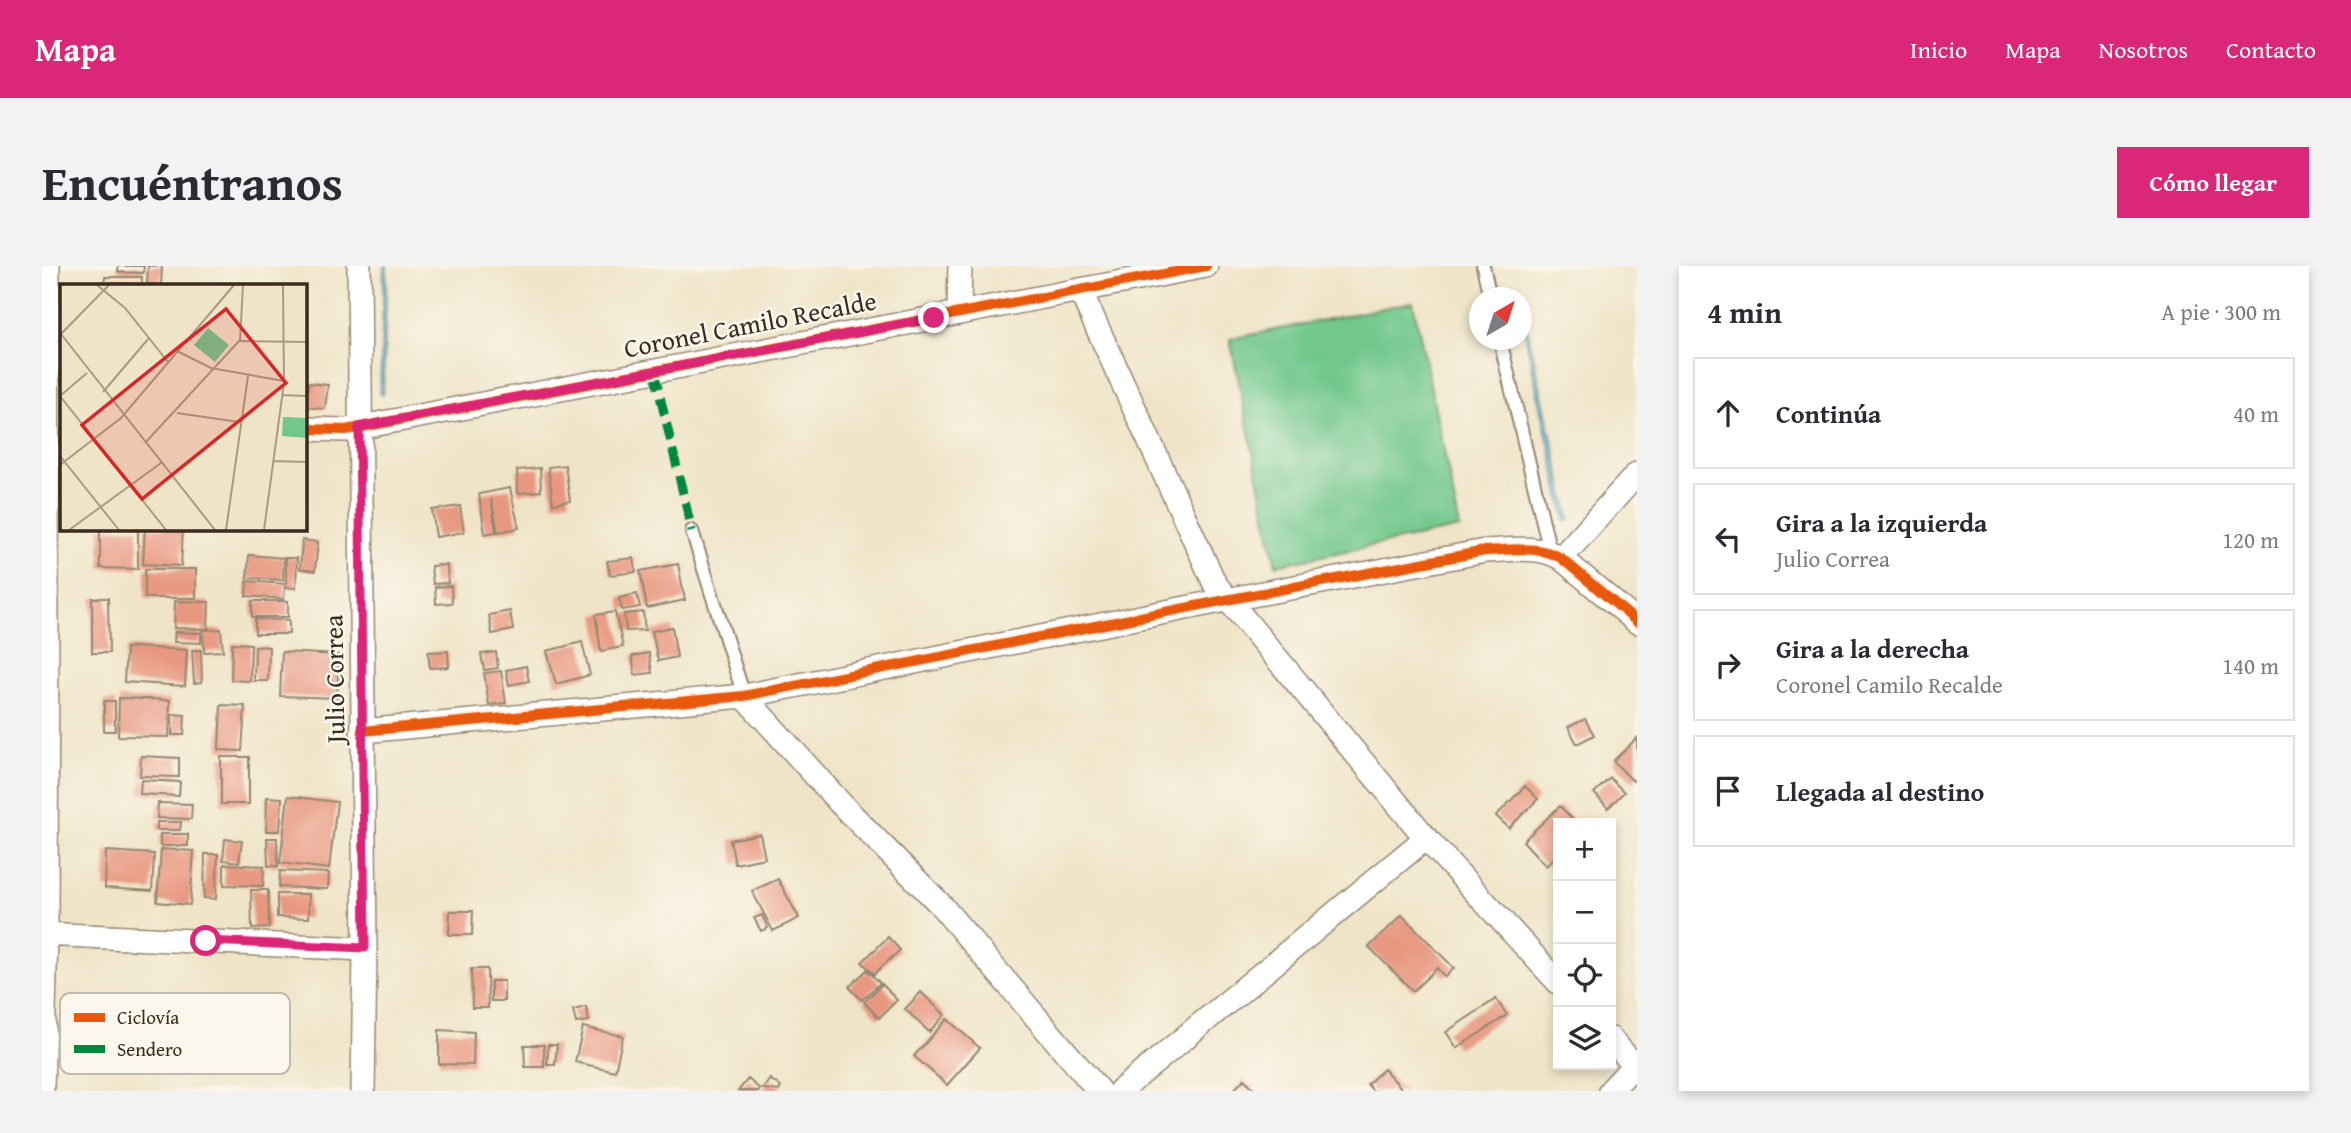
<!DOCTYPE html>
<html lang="es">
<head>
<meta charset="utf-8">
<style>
  :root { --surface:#fff; --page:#f2f2f3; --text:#2b2b33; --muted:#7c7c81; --line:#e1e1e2; --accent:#db2777 }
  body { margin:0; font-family:"Gentium Book Plus",serif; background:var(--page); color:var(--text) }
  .controls { position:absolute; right:21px; bottom:21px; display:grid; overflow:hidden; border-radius:0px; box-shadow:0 4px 10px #0003 }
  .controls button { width:63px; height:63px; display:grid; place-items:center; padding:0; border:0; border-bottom:2px solid var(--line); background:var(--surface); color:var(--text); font:35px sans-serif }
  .compass { position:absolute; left:1427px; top:21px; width:63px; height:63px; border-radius:50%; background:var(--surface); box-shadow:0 4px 10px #0003; rotate:39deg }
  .stop { position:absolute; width:21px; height:21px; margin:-16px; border:5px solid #db2777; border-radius:50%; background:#fff }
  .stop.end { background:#db2777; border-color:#fff; box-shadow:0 2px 7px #0008 }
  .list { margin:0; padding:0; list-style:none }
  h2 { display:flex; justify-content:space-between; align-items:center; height:91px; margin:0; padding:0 28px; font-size:30px }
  h2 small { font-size:23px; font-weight:400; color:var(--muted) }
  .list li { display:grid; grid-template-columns:46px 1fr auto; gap:21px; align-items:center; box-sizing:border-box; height:112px; margin:0 14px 14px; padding:0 14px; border:2px solid var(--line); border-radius:0px }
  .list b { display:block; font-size:26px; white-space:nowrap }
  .list p { margin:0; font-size:23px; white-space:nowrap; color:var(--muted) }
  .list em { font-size:23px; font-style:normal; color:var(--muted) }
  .icon { flex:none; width:38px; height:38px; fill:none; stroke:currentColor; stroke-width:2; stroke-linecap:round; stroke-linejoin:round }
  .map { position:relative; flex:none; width:1595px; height:825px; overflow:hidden; border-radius:0px }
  header { display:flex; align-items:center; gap:42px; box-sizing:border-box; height:98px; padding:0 35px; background:var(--accent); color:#fff }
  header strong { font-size:33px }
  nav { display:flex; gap:38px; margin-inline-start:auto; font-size:24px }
  .intro { display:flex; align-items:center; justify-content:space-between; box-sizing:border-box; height:168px; padding:0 42px }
  h1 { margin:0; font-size:49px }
  .button { padding:18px 32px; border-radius:0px; background:var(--accent); color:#fff; font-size:24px; font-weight:700 }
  main { display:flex; gap:42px; padding:0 42px }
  aside { flex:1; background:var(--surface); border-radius:0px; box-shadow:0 4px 10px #0003 }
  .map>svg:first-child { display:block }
  .green { fill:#71c78c; stroke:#567855; stroke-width:2 }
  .water { fill:#66c6e4; stroke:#507881; stroke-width:2 }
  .building { fill:#e89880 }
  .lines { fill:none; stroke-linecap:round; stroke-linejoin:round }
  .service-casing { stroke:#958772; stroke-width:16 }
  .minor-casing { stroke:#958772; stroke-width:26 }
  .service { stroke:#fff; stroke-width:12 }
  .minor { stroke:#fff; stroke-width:23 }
  .quiet { stroke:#00873e; stroke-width:9; stroke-dasharray:18 9; stroke-linecap:butt }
  .cycleway-casing { stroke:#fbf7ec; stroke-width:15 }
  .cycleway { stroke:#e8590c; stroke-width:10 }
  .route { stroke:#db2777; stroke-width:9 }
  .labels { text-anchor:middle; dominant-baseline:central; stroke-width:5; stroke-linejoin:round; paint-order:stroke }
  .street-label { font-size:26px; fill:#3b2a1e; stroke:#fbf7ec }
  .inset-road { fill:none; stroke:#a79a83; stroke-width:2 }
  .view { fill:#d62828; fill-opacity:0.15; stroke:#d62828; stroke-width:3.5 }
  .inset-edge { fill:none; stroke:#3b2a1e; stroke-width:3.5 }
  .key { fill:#fbf7ec; stroke:#c1baae; stroke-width:2 }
  .key-label { font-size:19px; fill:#3b2a1e }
</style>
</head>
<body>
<header>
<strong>Mapa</strong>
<nav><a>Inicio</a><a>Mapa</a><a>Nosotros</a><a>Contacto</a></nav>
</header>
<div class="intro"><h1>Encuéntranos</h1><a class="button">Cómo llegar</a></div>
<main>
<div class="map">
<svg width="1595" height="825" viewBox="0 0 1595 825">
  <rect width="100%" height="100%" fill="#fbf7ec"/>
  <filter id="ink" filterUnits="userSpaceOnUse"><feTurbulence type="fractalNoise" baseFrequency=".0143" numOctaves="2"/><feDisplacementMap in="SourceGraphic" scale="14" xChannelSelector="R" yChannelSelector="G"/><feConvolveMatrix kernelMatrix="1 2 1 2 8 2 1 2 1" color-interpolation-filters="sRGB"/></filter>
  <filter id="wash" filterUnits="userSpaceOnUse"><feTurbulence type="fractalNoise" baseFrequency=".00686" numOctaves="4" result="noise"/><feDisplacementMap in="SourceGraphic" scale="28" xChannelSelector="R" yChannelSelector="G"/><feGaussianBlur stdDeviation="1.57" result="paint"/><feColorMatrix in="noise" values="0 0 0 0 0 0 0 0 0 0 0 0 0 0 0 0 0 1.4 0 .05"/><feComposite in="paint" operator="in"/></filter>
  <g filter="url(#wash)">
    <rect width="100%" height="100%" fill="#efe4c7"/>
    <path class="green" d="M1371 36 1418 262 1234 299 1188 73Z"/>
    <path class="water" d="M342 0H345L341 128H338Z
      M1479 35 1528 253 1524 255 1480 54Z"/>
    <g id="blocks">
      <path class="building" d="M76 0H102L101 7 76 6Z
        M106 0H120L119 19H105Z
        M63 11H100V19H63Z
        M266 117 286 119 283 143 264 141Z
        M523 199 528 235 511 238 506 201Z
        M498 202 499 225 476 227 475 204Z
        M468 222 477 262 456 266 449 233 454 266 443 268 437 228Z
        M418 240 422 266 394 271 390 244Z
        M58 262H96V303L58 302Z
        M103 262H141L139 300 101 298Z
        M260 274 276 276 273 305 258 303Z
        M207 289 242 292 241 314 205 312Z
        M244 292H255L254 322 243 321 242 333 204 330 205 315 244 318Z
        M592 292 594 306 568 309 565 295Z
        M636 298 643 334 605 342 598 305Z
        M405 299 406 317 391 318 389 300Z
        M103 303H154V332H103Z
        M409 320 410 337 394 338 393 321Z
        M595 328 598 341 580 344 577 332Z
        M50 332H66L67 387H50Z
        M133 335 167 336 166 363 132 362Z
        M210 335H246V351H210Z
        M468 345 471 364 450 368 447 349Z
        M573 346 581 381 559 385 553 349Z
        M601 346 603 364 584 365 582 348Z
        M213 353 247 354V368H213Z
        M630 361 635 391 616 395 610 365Z
        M179 363 181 385 162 386 161 364Z
        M133 366 159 367V377L132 376Z
        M540 376 548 409 514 418 505 385Z
        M190 377 209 378 208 415 189 414Z
        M213 380 227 381 226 415H212Z
        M90 381 145 384 143 420 82 416 84 382Z
        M150 384H159L160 416 152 417Z
        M406 385 407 401 388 402 386 386Z
        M240 386 297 389 295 432 238 430Z
        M454 386 456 402 442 404 439 388Z
        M607 387 610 407 593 409 590 390Z
        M484 400 487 415 467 419 464 404Z
        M459 405 464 437 447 439 442 407Z
        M77 432 128 434 127 471 76 470Z
        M62 435H73V465H62Z
        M179 439 203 440 200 485 177 484Z
        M130 448 143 449 142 469H130Z
        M1543 453 1552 469 1535 478 1526 461Z
        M1595 472V512L1591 515 1571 495Z
        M99 490 137 492V511L98 510Z
        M179 491H207V538H179Z
        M1568 512 1582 526 1566 542 1552 527Z
        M99 514 138 516 137 530 98 528Z
        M1483 520 1496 533 1467 562 1454 550Z
        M246 530 295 536 287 603 238 597Z
        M225 531 240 532 238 565H224Z
        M116 537 150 538 149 553 115 552Z
        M1518 540 1534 557H1516V588L1504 600 1481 575Z
        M115 556H139L138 564H115Z
        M118 568H146V580H118Z
        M718 568 723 592 693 598 688 574Z
        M225 572H235L236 600H226Z
        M183 573 200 575 197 596 181 594Z
        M119 583 152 585 148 639 115 636Z
        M64 585 112 588 110 625 63 622Z
        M163 588H176L174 633 162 632Z
        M182 598 222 600 221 620 182 619Z
        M238 605 287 607 286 623 237 621Z
        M736 613 757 652 731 665 710 625Z
        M209 624H226L227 662 210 663Z
        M235 628H267V652L235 651Z
        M408 645H431L430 669H407Z
        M720 649 726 662 719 665 712 652Z
        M1360 649 1412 702 1403 711 1395 702 1371 725 1327 681Z
        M846 671 858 684 832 708 820 696Z
        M429 703H445L446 742H430Z
        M825 704 838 717 820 734 807 721Z
        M449 715H462V735H449Z
        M840 718 855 734 837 752 822 736Z
        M879 726 903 749 887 766 863 743Z
        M1454 733 1465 749 1415 782 1404 766Z
        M544 741 547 755 534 757 531 744Z
        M905 753 938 782 905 819 872 790Z
        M541 761 581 770 573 805 533 796Z
        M397 764 432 766 431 799 397 798Z
        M482 779H502V801H483Z
        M506 779H515L513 799H505Z
        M1342 803 1362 825H1331L1325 818Z
        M706 813 718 823 716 825H696Z
        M728 813 739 821 737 825 721 823Z
        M1202 813 1215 825H1191Z"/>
    </g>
  </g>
  <g filter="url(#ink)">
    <use href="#blocks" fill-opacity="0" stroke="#958772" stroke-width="2"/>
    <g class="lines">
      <defs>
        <path id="service" d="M1441 0 1448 32
          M1458 74 1508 286
          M650 265 702 430"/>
        <path id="minor" d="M317 0 323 683 321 825
          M1038 24 1173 318 1384 572 1516 716
          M917 47 918 0
          M262 163 304 164 1164 0
          M1519 292 1595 208
          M702 430 799 538 897 637 1057 825
          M320 465 702 430 1184 334 1443 285C1468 284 1497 279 1519 292L1595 356
          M0 668 323 683
          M1569 773 1592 799
          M0 824 4 668 6 0
          M1078 825 1384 572
          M1568 825 1595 796"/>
      </defs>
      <use href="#service" class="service-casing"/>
      <use href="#minor" class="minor-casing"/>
      <use href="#service" class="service"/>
      <use href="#minor" class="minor"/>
      <path class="quiet" d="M612 105 650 265"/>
      <defs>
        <path id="cycleway" d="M262 163 304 164 1164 0
          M320 465 702 430 1184 334 1443 285C1468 284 1497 279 1519 292L1595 356"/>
      </defs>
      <use href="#cycleway" class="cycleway-casing"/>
      <use href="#cycleway" class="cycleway"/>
    </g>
  </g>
  <g class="lines" filter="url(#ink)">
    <path class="route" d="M164 675 323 682 317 161 892 52"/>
  </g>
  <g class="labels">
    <g class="street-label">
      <text transform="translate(708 58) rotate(-11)">Coronel Camilo Recalde</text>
      <text transform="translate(292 413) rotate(-91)">Julio Correa</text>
    </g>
  </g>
  <g transform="translate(18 18)">
    <rect width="247" height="247" fill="#efe4c7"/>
    <path d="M148 44 169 61 155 78 134 61ZM223 133 247 134V154L222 152Z" fill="#71c78c"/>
    <path class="inset-road" d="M37 1 65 24 108 78M1 50 155 246M0 51 49 1M180 57 183 1M117 67 151 84 224 97M43 108 89 54M222 111 247 112M0 112 106 246M0 112 27 89M117 129 179 138M85 159 179 57 247 58M0 172 59 246M214 177 247 178M0 181 61 134 174 1M9 246 101 179M166 246 188 92M204 246 224 99 223 1"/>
    <path class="view" d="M166 25 226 99 82 215 22 141Z"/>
    <rect width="247" height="247" class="inset-edge"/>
  </g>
  <rect x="18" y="727" width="230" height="81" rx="10" class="key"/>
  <rect x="32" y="747" width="31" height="9" fill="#e8590c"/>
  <rect x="32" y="779" width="31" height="8" fill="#00873e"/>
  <g class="key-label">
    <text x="75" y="758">Ciclovía</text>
    <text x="75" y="790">Sendero</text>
  </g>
</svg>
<div class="controls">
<button>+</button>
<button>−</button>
<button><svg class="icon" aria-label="locate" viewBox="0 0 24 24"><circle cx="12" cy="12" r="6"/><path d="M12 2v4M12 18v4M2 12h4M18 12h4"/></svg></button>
<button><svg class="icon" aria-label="layers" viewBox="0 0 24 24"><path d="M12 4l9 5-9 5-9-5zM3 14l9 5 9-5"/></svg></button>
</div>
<svg class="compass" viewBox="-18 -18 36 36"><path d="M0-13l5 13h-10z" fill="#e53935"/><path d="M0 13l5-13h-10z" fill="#7c7c81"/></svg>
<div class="stop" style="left:164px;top:675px"></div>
<div class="stop end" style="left:892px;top:52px"></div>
</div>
<aside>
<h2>4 min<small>A pie · 300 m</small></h2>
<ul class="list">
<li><svg class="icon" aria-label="ahead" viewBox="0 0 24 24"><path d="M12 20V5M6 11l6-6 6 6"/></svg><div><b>Continúa</b></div><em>40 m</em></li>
<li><svg class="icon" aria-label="left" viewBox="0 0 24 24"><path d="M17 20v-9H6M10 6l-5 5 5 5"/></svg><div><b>Gira a la izquierda</b><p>Julio Correa</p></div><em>120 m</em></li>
<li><svg class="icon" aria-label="right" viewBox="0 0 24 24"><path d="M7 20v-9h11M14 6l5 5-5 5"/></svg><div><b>Gira a la derecha</b><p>Coronel Camilo Recalde</p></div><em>140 m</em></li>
<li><svg class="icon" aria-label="arrive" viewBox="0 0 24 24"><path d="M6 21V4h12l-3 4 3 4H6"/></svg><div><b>Llegada al destino</b></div></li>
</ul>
</aside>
</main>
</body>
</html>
